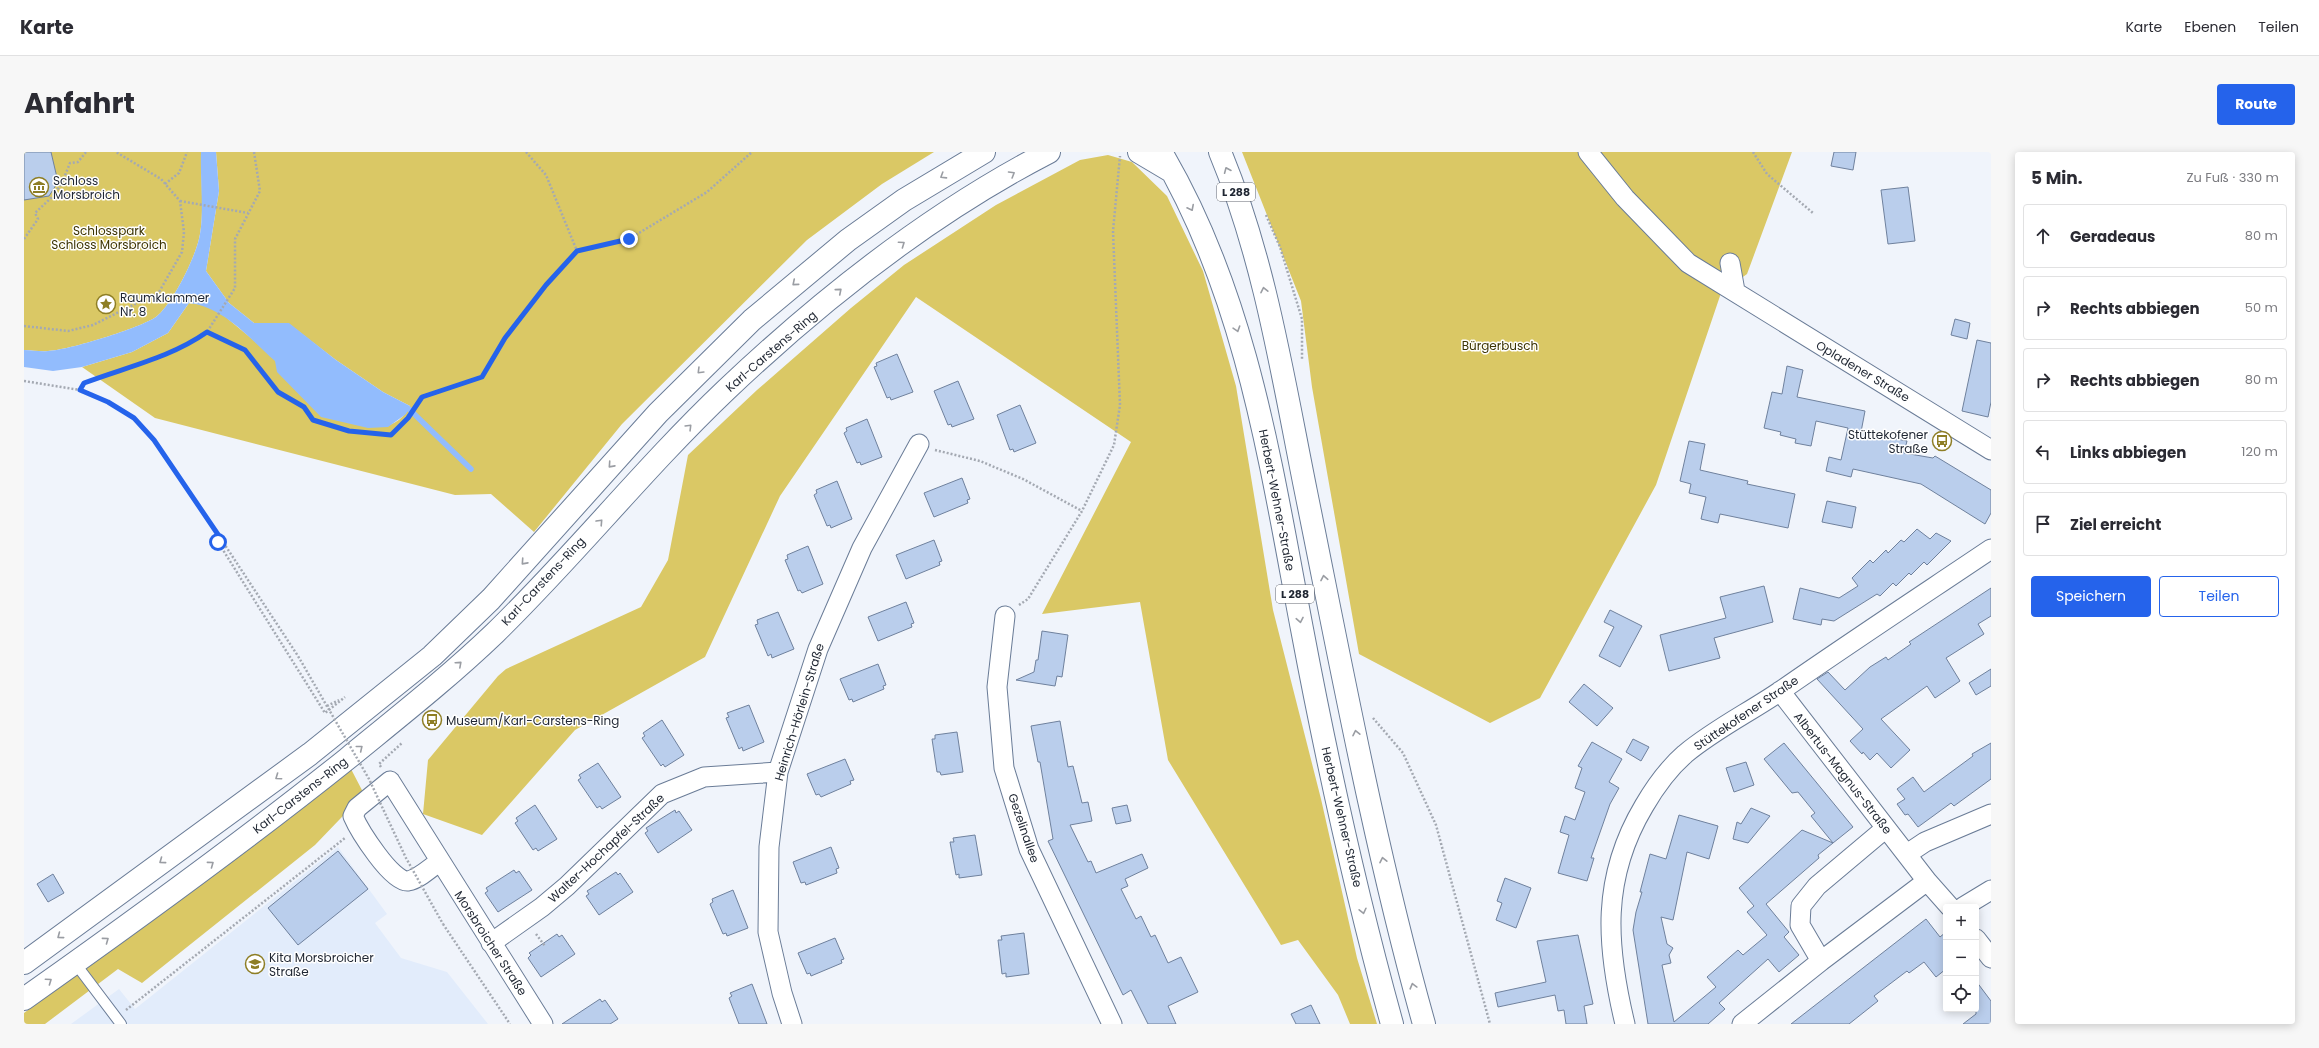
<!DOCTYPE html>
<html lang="de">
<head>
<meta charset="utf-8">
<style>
  :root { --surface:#fff; --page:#f7f7f7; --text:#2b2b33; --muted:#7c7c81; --line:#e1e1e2; --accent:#2563eb }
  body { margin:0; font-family:Poppins,sans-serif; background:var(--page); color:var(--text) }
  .controls { position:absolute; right:12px; bottom:12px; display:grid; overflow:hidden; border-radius:4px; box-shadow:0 2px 10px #0003 }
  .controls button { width:36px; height:36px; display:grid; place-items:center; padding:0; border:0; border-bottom:1px solid var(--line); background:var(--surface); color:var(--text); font:20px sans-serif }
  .stop { position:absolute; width:12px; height:12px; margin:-9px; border:3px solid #2563eb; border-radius:50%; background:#fff }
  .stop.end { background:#2563eb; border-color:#fff; box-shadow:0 1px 4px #0008 }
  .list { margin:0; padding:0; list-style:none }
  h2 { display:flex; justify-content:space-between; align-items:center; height:52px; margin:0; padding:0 16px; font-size:17px }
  h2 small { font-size:13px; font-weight:400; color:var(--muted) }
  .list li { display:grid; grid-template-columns:26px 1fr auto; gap:12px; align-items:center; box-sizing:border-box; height:64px; margin:0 8px 8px; padding:0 8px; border:1px solid var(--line); border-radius:4px }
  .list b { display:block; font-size:15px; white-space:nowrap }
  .list em { font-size:13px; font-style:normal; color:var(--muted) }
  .actions { display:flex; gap:8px; padding:12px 16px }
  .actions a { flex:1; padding:9px 0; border:1px solid var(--accent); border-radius:4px; text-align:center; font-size:14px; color:var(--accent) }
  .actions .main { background:var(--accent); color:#fff }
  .icon { flex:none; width:22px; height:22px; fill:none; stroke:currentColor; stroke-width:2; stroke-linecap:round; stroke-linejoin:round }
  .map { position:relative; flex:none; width:1967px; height:872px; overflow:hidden; border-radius:4px }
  header { display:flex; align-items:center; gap:24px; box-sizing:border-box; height:56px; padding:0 20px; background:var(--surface); border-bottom:1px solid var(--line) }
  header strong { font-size:19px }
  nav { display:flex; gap:22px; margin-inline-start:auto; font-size:14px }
  .intro { display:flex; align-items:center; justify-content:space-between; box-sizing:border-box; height:96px; padding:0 24px }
  h1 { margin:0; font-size:28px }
  .button { padding:10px 18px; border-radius:4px; background:var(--accent); color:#fff; font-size:14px; font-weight:700 }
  main { display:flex; gap:24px; padding:0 24px }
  aside { flex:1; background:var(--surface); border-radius:4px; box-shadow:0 2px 10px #0003 }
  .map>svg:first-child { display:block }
  .built { fill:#e2ecfb }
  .green { fill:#dac865 }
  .water { fill:#92bcfd }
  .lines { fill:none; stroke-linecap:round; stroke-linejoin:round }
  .stream { stroke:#92bcfd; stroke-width:5.5 }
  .building { fill:#baceec; stroke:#6f819d }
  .service-casing { stroke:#6a7c97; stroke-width:12 }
  .minor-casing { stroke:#6a7c97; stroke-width:21 }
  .primary-casing { stroke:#6a7c97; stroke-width:24 }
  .path { stroke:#a4a9b2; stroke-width:2.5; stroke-dasharray:2 2; stroke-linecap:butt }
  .service { stroke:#fff; stroke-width:10 }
  .minor { stroke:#fff; stroke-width:19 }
  .primary { stroke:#fff; stroke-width:22 }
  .path-bridge { stroke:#a4a9b2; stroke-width:2.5; stroke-dasharray:2 2; stroke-linecap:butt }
  .oneway { stroke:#9a9da3 }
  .route { stroke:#2563eb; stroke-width:5 }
  .labels { text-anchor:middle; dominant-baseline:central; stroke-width:3; stroke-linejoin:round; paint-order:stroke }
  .shield { fill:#fff; stroke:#626770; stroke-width:1 }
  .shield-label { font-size:11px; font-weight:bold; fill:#1f2632 }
  .poi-label { font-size:12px; fill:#1f2632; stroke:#fff; text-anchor:start }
  .park-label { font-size:12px; fill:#3c3404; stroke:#fff }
  .street-label { font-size:12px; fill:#1f2632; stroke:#fff }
</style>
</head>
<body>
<header>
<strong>Karte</strong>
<nav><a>Karte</a><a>Ebenen</a><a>Teilen</a></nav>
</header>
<div class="intro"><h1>Anfahrt</h1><a class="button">Route</a></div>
<main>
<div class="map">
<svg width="1967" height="872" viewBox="0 0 1967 872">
  <rect width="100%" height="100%" fill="#f0f4fb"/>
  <path class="built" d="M314 695 363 762 351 771 377 806 423 820 464 872H47L95 837 111 857Z"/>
  <path class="green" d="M0 0H177C177 23 180 61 176 82 173 103 148 153 132 165 116 176 45 198 24 199 17 200 8 198 0 198Z
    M192 0H910L858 32 783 88 598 272 510 380 467 342 431 343 131 266 58 215 108 200 144 181 165 151 181 153 198 162 329 271C351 278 374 278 386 254L359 240 312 208 265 172 230 171 205 151 182 119 195 39Z
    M1218 0H1768L1723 122 1697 141 1632 333 1516 546 1466 571 1335 502 1288 235 1277 149Z
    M1084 3 1108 10 1143 44 1179 119 1212 234 1249 458 1297 647 1333 806 1353 872H1326L1314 843 1274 788 1257 793 1144 608 1116 450 1018 462 1107 290 892 145 756 344 681 505 551 578 458 683 399 662 404 608 474 524 482 517 617 455 644 408 664 303 733 238 827 156 880 113 972 53 1056 8Z
    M327 617 340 642 291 693 118 831 94 817 21 872H0V861Z"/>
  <path class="water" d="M177 0H192L195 39 182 119 205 151 230 171H265L312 208 359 240 386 254 382 262 364 275 344 276 297 265 253 220 251 209C226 187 200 155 165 151L144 181 108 200 58 215 29 219 0 215V198C8 198 17 200 24 199 45 198 116 176 132 165 148 153 173 103 176 82 180 61 176 23 177 0Z"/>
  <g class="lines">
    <path class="stream" d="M377 256 385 257 447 317"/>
  </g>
  <path class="building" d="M0 0H27L34 30 25 44 0 48Z
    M1810 0H1832L1829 18 1807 14Z
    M1884 35 1891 89 1864 92 1857 38Z
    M1931 167 1946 171 1943 187 1927 183Z
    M1953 188 1967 191V250L1964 265 1938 259Z
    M873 202 889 240 867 248 866 245 863 246 850 215 853 214 852 211Z
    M1763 214 1779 218 1773 245 1841 259 1837 280 1883 289 1880 301 1909 306 1911 304 1967 338V361L1961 372 1897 332 1829 317 1827 325 1802 319 1805 305 1817 308 1824 276 1792 269 1787 294 1771 291 1772 287 1756 283 1757 280 1740 276 1748 240 1758 242Z
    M934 229 950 267 928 275 927 272 924 273 910 239Z
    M996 253 1012 291 990 300 989 297 986 298 973 263Z
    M843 267 858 305 837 313 836 310 833 311 820 281 823 279 822 276Z
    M1665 289 1681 292 1676 318 1724 329 1723 332 1771 342 1764 376 1696 362 1694 371 1677 367 1682 345 1665 341 1667 332 1656 329Z
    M938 326 946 347 943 348 944 351 910 365 900 341Z
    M813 329 828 367 807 376 806 373 803 374 790 343 793 341 792 338Z
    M1803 349 1832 355 1828 376 1798 370Z
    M1893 377 1906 387 1912 381 1927 389 1903 413 1900 410 1887 423 1885 421 1872 434 1869 431 1856 444 1853 442 1810 469 1798 467 1797 473 1769 467 1776 436 1815 446 1834 434 1828 426 1846 408 1849 411 1862 398 1864 401 1877 388 1880 390Z
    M910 388 918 409 915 410 916 413 882 427 872 403Z
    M784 394 799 432 778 441 776 438 774 439 761 408 764 407 763 403Z
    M1740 434 1749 470 1690 486 1696 506 1645 519 1636 483 1702 466 1696 445Z
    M1967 436V464L1954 472 1960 482 1922 506 1936 529 1911 546 1903 534 1857 567 1886 598 1867 616 1853 601 1846 608 1839 600 1838 602 1826 589 1839 577 1793 527 1804 520 1821 538 1846 515 1862 505 1864 508 1887 492 1885 490Z
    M882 450 890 471 887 472 888 475 854 489 844 465Z
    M1586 458 1618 474 1596 515 1575 504 1590 475 1580 470Z
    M754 460 770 497 748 506 747 502 744 504 731 473 734 472 733 468Z
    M1018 479 1044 483 1038 525 1033 524 1031 534 992 528 1010 520 1012 508H1014Z
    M854 512 862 533 859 534 860 537 829 550 828 547 825 548 816 527Z
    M1967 517V534L1952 543 1945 531Z
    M1560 532 1589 556 1573 574 1545 550Z
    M725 553 740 590 719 599 718 595 715 597 702 566 705 565 703 561Z
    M638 568 660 603 641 615 639 612 637 614 618 586 621 584 619 581Z
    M1036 569 1044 615 1049 614 1058 651 1064 650 1068 669 1046 673 1064 710 1067 709 1072 721 1118 702 1124 716 1101 727 1104 734 1097 737 1112 767 1117 764 1127 785 1131 783 1144 811 1157 805 1174 840 1144 854 1152 872H1124L1107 838 1099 843 1024 689 1029 687 1016 610H1014L1007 574Z
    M933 580 939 620 917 623 916 620H913L908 587H911V583Z
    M1609 587 1625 595 1617 609 1602 600Z
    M1568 590 1598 607 1585 630 1595 636 1586 652 1567 706H1570L1563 729 1534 721 1545 683 1536 680 1541 664 1551 668 1561 640 1551 636 1558 616 1554 614Z
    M1760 591 1829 675 1809 691 1787 664 1791 661 1774 640 1768 641 1740 607Z
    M1967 591V627L1930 654 1927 651 1894 675 1884 662 1881 663 1873 652 1881 647 1873 637 1889 625 1900 640 1949 604 1948 602Z
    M821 607 830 628 826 629 827 632 797 645 795 642 792 643 783 622Z
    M1722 610 1730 633 1710 640 1702 616Z
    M574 611 597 645 578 657 576 654 573 656 554 628 557 626 555 623Z
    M511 653 533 687 514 699 512 696 509 698 491 671 494 669 492 666Z
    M1103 653 1107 669 1092 672 1088 656Z
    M1727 656 1746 664 1724 691 1709 687 1713 670 1717 672Z
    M651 658 652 661 655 659 668 678 634 701 621 681 624 679 622 676Z
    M1655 663 1694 674 1685 707 1663 700 1649 768 1637 765 1643 792 1649 796 1645 803 1647 811 1638 813 1650 870 1692 835 1683 825 1714 798 1719 803 1743 783 1723 760 1730 754 1715 736 1778 678 1809 691 1794 703 1795 706 1742 752 1765 780 1760 785 1775 803 1755 820 1744 807 1695 851 1701 857 1684 872H1624L1609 778 1612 760 1618 740H1616L1626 702 1642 707Z
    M951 683 958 723 935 726V722L932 723 926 690H930L929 686Z
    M807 695 815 716 812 717 813 721 782 733 781 730 777 731 769 710Z
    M314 699 344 737 274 793 244 756Z
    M490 718 492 721 495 719 508 738 474 760 461 741 464 739 462 736Z
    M592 720 594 723 596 721 609 740 575 763 562 744 565 742 563 739Z
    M29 722 40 741 24 750 13 732Z
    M1481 726 1507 736 1492 776 1472 768 1478 751 1473 749Z
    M709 738 724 776 703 784 702 781 699 782 686 752 689 750 688 747Z
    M1902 767 1916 785 1922 780V817L1912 825 1900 810 1885 821 1883 819 1850 844 1854 849 1825 872H1767Z
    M1000 781 1005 822 982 825V821L978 822 974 788H978L977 784Z
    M533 782 535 785 538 783 551 802 517 825 504 806 507 803 505 801Z
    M1554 783 1569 852 1560 854 1563 872H1542L1540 858 1534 859 1531 843 1474 855 1471 841 1522 830 1513 789Z
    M811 786 820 807 817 808 818 811 787 824 786 821 783 822 774 801Z
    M1952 829 1967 849V872H1939L1952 862Z
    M728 832 743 872H715L705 846 708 844 706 841Z
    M576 847 578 850 581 848 594 867 586 872H538Z
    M1287 853 1296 872H1272L1267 862Z"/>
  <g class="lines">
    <defs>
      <path id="service" d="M51 811 97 872"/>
      <path id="minor" d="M1564 0 1601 46 1664 111 1967 298
        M1706 111 1711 139
        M981 464 973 535 980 616 1005 697 1088 872
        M1756 539 1903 729 1926 755
        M1862 676 1793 734 1777 754 1776 773 1797 809 1903 729
        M1883 702 1901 690 1967 662
        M415 710C406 716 395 727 384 729 368 731 335 678 329 664L333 656 366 629 519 872
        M1939 755 1967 738
        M1952 787 1967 806
        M467 791 518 755 543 734 638 642 680 625 754 620
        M768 872 758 841 744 780 745 695 754 620 794 497 838 396 895 292
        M1601 872C1582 793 1577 726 1620 654 1631 635 1645 616 1661 602 1691 577 1726 560 1758 538 1827 490 1897 444 1967 397
        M1718 872 1797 809"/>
      <path id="primary" d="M1115 0 1147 19
        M1137 0C1223 145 1247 314 1278 477 1303 610 1332 742 1368 872
        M1196 0C1241 108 1259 226 1282 340 1318 518 1351 697 1400 872
        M0 811 286 602 408 504 467 447 634 261 728 168 824 88 880 48 960 0
        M0 847C109 770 218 691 323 607 373 566 424 526 471 481 551 403 621 315 702 238 799 146 907 61 1025 0"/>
    </defs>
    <use href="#service" class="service-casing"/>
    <use href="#minor" class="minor-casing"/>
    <use href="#primary" class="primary-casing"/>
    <path class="path" d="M230 0 236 39 211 87V136L183 180 221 198 254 240 280 255 289 268 325 279 367 283 384 266 398 245 458 225 481 186 522 133 553 99 605 87 683 40 728 0
      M502 0 522 23 553 99
      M1729 0 1743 22 1789 61
      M141 32 155 21 163 0
      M156 49 224 61
      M1242 63 1256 95 1278 167V208
      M0 87 14 67 11 61 28 45 38 31 46 11 54 10 62 0
      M0 174 44 179 69 173 135 140 158 100 160 80 156 49 137 27 92 0
      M0 229 56 238 84 250 110 266 130 288 195 384 194 390 301 561 321 545
      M56 238 60 231C102 215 146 206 183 180
      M911 298 956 309 999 327 1058 359
      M995 453 1004 447 1058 359 1090 293 1096 253 1089 79 1096 4
      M303 554 315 548
      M1349 566 1379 601 1412 673 1466 872
      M357 615 355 612 378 591
      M419 772 486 872
      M512 782 521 794
      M102 858 321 686"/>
    <use href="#service" class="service"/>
    <use href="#minor" class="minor"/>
    <use href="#primary" class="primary"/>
    <path class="path-bridge" d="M195 384 274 504 345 627 382 706 419 772"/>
  </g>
  <defs><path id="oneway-chevron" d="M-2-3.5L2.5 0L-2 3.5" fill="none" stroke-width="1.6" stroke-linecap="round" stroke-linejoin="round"/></defs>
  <g class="oneway">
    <use href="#oneway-chevron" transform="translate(1203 18) rotate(-113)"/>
    <use href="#oneway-chevron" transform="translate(988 22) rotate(-31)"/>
    <use href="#oneway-chevron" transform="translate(919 24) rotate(148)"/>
    <use href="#oneway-chevron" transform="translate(1167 56) rotate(63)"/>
    <use href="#oneway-chevron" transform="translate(878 92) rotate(-35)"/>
    <use href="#oneway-chevron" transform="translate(771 131) rotate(140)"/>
    <use href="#oneway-chevron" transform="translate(1240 138) rotate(-102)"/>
    <use href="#oneway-chevron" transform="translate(815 139) rotate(-40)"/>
    <use href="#oneway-chevron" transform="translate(1213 177) rotate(72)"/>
    <use href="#oneway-chevron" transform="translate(676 219) rotate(135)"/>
    <use href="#oneway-chevron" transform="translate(665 275) rotate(-45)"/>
    <use href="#oneway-chevron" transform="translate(587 313) rotate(132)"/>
    <use href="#oneway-chevron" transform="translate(576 370) rotate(-47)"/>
    <use href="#oneway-chevron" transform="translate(500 410) rotate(132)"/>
    <use href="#oneway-chevron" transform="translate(1300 426) rotate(-101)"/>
    <use href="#oneway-chevron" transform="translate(1276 468) rotate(79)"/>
    <use href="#oneway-chevron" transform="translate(435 512) rotate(-42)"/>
    <use href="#oneway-chevron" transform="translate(1332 581) rotate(-102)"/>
    <use href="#oneway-chevron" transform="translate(336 596) rotate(-39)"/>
    <use href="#oneway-chevron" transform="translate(254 625) rotate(145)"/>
    <use href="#oneway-chevron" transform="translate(1359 708) rotate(-102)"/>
    <use href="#oneway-chevron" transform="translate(138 709) rotate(144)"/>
    <use href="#oneway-chevron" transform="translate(187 712) rotate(-36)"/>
    <use href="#oneway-chevron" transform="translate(1339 759) rotate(77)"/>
    <use href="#oneway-chevron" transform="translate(36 784) rotate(143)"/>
    <use href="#oneway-chevron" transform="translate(82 788) rotate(-36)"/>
    <use href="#oneway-chevron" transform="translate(25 829) rotate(-35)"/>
    <use href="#oneway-chevron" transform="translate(1389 834) rotate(-105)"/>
  </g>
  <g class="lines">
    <path class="route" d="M194 390 195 384 130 288 110 266 84 250 56 238 60 231C102 215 146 206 183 180L221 198 254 240 280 255 289 268 325 279 367 283 384 266 398 245 458 225 481 186 522 133 553 99 605 87"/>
  </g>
  <defs>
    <symbol id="museum-ring" viewBox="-11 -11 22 22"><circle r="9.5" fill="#fff" stroke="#8e7e25" stroke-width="1.5"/><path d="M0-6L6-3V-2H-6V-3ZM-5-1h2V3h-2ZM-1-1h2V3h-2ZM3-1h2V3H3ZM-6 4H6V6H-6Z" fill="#8e7e25"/></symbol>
    <symbol id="sight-ring" viewBox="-11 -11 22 22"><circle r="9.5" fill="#fff" stroke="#8e7e25" stroke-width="1.5"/><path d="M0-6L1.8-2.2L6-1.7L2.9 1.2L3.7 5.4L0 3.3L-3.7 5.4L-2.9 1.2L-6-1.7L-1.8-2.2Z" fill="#8e7e25"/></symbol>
    <symbol id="bus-ring" viewBox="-11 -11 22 22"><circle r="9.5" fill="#fff" stroke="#8e7e25" stroke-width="1.5"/><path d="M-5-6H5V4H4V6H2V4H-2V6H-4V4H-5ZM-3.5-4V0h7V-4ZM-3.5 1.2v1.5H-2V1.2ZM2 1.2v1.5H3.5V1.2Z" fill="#8e7e25"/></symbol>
    <symbol id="school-ring" viewBox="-11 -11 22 22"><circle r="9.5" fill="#fff" stroke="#8e7e25" stroke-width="1.5"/><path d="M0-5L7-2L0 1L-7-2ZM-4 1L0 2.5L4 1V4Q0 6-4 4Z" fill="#8e7e25"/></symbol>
  </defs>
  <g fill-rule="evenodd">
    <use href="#museum-ring" x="4" y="24" width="22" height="22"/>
    <use href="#sight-ring" x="71" y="141" width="22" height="22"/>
    <use href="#bus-ring" x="1907" y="278" width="22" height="22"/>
    <use href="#bus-ring" x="397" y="557" width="22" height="22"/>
    <use href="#school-ring" x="220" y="801" width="22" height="22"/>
  </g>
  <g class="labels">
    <g class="shield">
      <rect x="1193" y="31" width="38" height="18" rx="3"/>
      <rect x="1252" y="433" width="38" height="18" rx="3"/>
    </g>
    <g class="shield-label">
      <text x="1212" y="40">L 288</text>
      <text x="1271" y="442">L 288</text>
    </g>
    <g class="poi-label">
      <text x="29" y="28">Schloss<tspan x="29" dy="14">Morsbroich</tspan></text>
      <text x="96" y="145">Raumklammer<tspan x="96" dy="14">Nr. 8</tspan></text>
      <text x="1904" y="282" text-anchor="end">Stüttekofener<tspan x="1904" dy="14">Straße</tspan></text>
      <text x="422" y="568">Museum/Karl-Carstens-Ring</text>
      <text x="245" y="805">Kita Morsbroicher<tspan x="245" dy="14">Straße</tspan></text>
    </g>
    <g class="park-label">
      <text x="85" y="78">Schlosspark<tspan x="85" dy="14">Schloss Morsbroich</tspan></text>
      <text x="1476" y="193">Bürgerbusch</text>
    </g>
    <g class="street-label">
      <text transform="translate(747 199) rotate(-41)">Karl-Carstens-Ring</text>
      <text transform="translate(1839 219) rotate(31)">Opladener Straße</text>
      <text transform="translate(1253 348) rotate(79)">Herbert-Wehner-Straße</text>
      <text transform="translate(519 429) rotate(-47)">Karl-Carstens-Ring</text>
      <text transform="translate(775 560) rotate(-73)">Heinrich-Hörlein-Straße</text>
      <text transform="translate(1722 561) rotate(-34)">Stüttekofener Straße</text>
      <text transform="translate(1819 621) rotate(52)">Albertus-Magnus-Straße</text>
      <text transform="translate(276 643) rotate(-38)">Karl-Carstens-Ring</text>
      <text transform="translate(1318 665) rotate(77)">Herbert-Wehner-Straße</text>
      <text transform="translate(1000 676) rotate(71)">Gezelinallee</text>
      <text transform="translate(582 696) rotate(-43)">Walter-Hochapfel-Straße</text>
      <text transform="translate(467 791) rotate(57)">Morsbroicher Straße</text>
    </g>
  </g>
</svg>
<div class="controls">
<button>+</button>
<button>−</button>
<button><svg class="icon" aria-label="locate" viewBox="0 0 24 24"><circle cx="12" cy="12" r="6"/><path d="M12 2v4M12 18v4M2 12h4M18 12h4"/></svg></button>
</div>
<div class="stop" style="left:194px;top:390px"></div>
<div class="stop end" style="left:605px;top:87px"></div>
</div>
<aside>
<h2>5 Min.<small>Zu Fuß · 330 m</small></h2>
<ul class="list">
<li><svg class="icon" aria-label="ahead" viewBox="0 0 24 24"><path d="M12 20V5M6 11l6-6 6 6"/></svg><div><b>Geradeaus</b></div><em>80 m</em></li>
<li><svg class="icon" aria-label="right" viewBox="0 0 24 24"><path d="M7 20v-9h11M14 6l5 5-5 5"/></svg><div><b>Rechts abbiegen</b></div><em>50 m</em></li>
<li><svg class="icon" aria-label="right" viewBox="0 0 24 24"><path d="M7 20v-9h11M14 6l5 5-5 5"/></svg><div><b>Rechts abbiegen</b></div><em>80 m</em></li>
<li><svg class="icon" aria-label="left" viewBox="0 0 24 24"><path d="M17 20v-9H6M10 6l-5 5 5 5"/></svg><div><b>Links abbiegen</b></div><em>120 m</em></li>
<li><svg class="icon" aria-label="arrive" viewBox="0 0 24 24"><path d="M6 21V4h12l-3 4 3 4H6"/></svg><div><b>Ziel erreicht</b></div></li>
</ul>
<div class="actions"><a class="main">Speichern</a><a>Teilen</a></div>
</aside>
</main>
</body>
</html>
